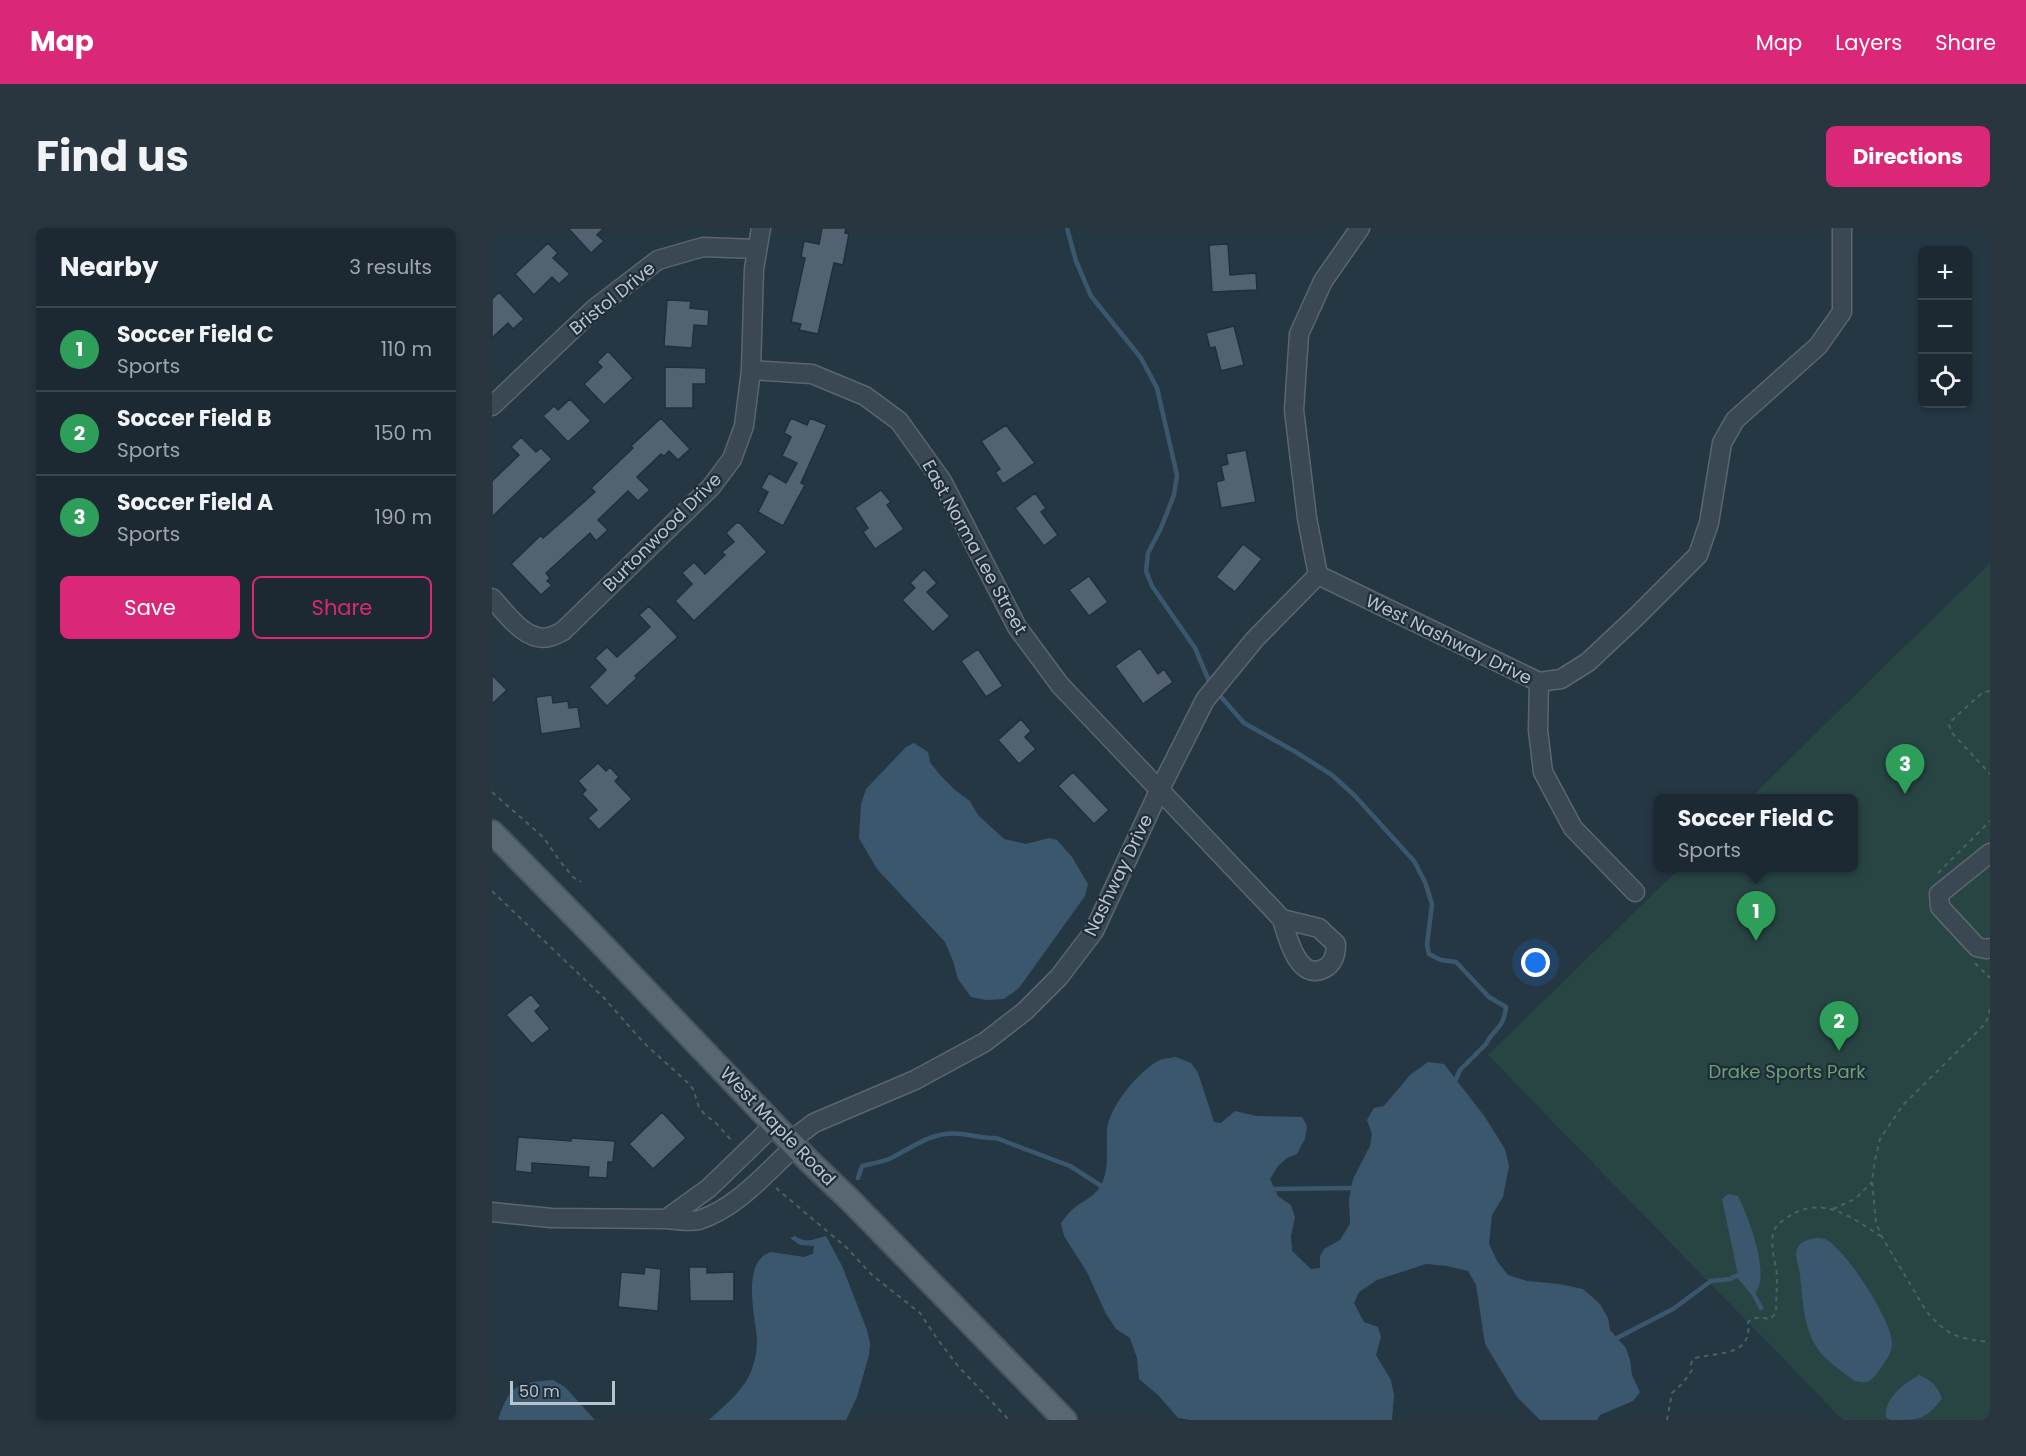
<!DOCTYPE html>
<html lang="en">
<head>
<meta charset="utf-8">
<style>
  :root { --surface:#1c2933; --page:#29353f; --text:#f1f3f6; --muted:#a0a6ac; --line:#3a454e; --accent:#db2777 }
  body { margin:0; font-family:Poppins,sans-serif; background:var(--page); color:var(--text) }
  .controls { position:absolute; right:18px; top:18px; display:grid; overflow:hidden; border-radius:9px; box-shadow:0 3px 9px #0003 }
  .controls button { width:54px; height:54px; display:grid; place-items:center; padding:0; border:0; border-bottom:2px solid var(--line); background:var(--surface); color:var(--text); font:30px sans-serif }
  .scale { position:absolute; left:18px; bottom:15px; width:105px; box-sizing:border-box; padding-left:6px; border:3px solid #b8c3cd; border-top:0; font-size:16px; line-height:21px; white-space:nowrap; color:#b8c3cd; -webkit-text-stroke:4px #1f2d39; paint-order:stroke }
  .you { position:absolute; left:1044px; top:735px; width:21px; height:21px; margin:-15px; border:4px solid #fff; border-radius:50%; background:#1a73e8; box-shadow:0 0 0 9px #1a73e833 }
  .badge { display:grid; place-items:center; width:39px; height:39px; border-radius:50%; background:var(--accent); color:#fff; font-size:20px; font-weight:700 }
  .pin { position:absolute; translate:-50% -50px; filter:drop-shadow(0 2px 3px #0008) }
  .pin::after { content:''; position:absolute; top:32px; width:21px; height:18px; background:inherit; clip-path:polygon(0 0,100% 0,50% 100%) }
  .popup { position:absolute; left:1162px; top:566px; width:204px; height:78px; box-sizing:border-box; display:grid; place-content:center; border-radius:9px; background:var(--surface); filter:drop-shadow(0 2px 4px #0005); font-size:20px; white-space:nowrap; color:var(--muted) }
  .popup b { font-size:22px; color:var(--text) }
  .popup::after { content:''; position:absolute; left:50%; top:100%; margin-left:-12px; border:12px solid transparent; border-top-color:var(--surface) }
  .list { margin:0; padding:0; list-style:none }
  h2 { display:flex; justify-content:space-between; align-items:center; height:78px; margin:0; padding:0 24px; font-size:26px }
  h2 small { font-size:20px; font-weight:400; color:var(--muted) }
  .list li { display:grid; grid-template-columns:39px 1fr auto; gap:18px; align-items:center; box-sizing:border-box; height:84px; padding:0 24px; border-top:2px solid var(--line) }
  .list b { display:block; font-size:22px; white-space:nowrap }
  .list p { margin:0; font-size:20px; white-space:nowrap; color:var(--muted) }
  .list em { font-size:20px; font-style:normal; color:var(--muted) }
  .actions { display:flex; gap:12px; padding:18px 24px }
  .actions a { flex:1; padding:14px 0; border:2px solid var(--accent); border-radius:9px; text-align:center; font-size:21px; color:var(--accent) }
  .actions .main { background:var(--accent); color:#fff }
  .icon { flex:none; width:33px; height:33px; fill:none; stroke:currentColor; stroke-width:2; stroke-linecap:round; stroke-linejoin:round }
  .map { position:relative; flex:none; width:1498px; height:1192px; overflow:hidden; border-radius:9px }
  header { display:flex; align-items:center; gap:36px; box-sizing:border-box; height:84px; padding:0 30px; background:var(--accent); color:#fff }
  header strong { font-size:28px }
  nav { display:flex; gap:33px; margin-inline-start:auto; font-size:21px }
  .intro { display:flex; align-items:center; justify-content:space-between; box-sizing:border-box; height:144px; padding:0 36px }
  h1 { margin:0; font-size:42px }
  .button { padding:15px 27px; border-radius:9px; background:var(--accent); color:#fff; font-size:21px; font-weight:700 }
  main { display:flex; gap:36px; padding:0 36px }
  aside { flex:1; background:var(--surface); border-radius:9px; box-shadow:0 3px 9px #0003 }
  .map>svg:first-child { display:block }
  .green { fill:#284544 }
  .water { fill:#3b576d }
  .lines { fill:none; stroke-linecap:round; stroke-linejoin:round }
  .stream { stroke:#3b576d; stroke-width:4.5 }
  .building { fill:#526271; stroke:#212f3b; stroke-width:1.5 }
  .minor-casing { stroke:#596670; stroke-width:21 }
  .major-casing { stroke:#47545f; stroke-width:26 }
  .path { stroke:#486262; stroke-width:2; stroke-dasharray:4.5 4.5; stroke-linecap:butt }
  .minor { stroke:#3a4853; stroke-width:18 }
  .major { stroke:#596773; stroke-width:22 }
  .labels { text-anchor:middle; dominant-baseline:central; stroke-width:4.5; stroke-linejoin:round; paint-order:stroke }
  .street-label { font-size:18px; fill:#b8c3cd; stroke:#1f2d39 }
  .park-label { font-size:18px; fill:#6e9f73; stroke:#1f2d39 }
</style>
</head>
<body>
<header>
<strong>Map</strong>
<nav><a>Map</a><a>Layers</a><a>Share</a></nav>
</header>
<div class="intro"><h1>Find us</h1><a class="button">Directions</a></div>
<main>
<aside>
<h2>Nearby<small>3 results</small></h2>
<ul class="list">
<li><span class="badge" style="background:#2e9e5b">1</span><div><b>Soccer Field C</b><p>Sports</p></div><em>110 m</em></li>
<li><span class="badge" style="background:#2e9e5b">2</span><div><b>Soccer Field B</b><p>Sports</p></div><em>150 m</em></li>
<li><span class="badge" style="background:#2e9e5b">3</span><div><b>Soccer Field A</b><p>Sports</p></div><em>190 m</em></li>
</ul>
<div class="actions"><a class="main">Save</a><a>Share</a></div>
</aside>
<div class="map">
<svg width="1498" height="1192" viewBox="0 0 1498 1192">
  <rect width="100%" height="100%" fill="#263744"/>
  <path class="green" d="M1498 335V1192H1351L996 827 1188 640H1362V570H1258Z"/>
  <path class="water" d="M422 515 436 524 438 534 447 546 463 562 478 573 486 587 512 611 534 616 557 610 565 612 580 629 596 656 593 668 527 760 512 771 494 772 479 769 466 751 461 733 453 714 385 641 367 610 369 576 374 561 414 519Z
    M684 829 699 835 706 845 722 894 729 895 743 883 764 888 810 889 815 898 813 911 808 920 805 926 795 930 786 938 778 951 786 968 799 977 803 989 799 1008 800 1023 819 1041 828 1040V1028L832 1021 848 1012 858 996 857 971 861 951 878 918 880 906 875 892 882 880 892 878 918 847 936 834 952 836 993 889 1013 921 1017 938 1011 969 1000 987 997 1016 1005 1033 1016 1047 1035 1053 1067 1056 1091 1061 1108 1076 1116 1090 1118 1102 1134 1120 1138 1132 1140 1147 1148 1164 1141 1173 1108 1187 1105 1192H1048L1025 1169 993 1116 984 1057 976 1043 955 1038 934 1036 885 1052 867 1064 862 1075 872 1094 886 1099 889 1109 884 1127 899 1152 902 1167 900 1192H699L686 1190 666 1167 647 1151 645 1130 638 1110 624 1101 613 1084 595 1044 572 1008 569 995C573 990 576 985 581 981 591 972 602 970 609 957 618 940 614 921 615 902 617 879 646 844 666 833 671 830 679 830 684 829Z
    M1236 966 1246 968C1256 988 1278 1044 1264 1064L1261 1065 1246 1047 1230 971Z
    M303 1008C314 1016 322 1011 334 1008L350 1038 375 1102 378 1115 377 1127 365 1169 354 1192H217C234 1176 254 1161 261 1138 264 1129 265 1120 265 1110 263 1088 249 1033 279 1024L312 1029 321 1026 322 1018 308 1017 298 1010Z
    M1324 1010C1327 1010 1331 1010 1333 1011 1354 1021 1400 1093 1400 1115 1400 1127 1392 1135 1386 1144 1379 1153 1376 1156 1363 1153 1352 1145 1332 1131 1325 1120 1311 1098 1311 1073 1308 1048 1308 1040 1302 1029 1305 1021 1308 1013 1318 1011 1324 1010Z
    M1427 1147C1439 1152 1446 1158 1450 1171 1432 1192 1429 1192 1398 1192L1394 1189C1392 1170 1412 1156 1427 1147Z
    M61 1152 73 1159 103 1192H6C18 1156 25 1155 61 1152Z"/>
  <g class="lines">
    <path class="stream" d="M575 0 584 33 599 68 649 130 665 160 685 247 682 267 669 300 656 325 654 343 660 358 703 420 717 453
      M730 470 752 495 802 523 840 547 863 568 922 633 933 654 940 676 935 717 937 726 949 732 964 734 997 769 1014 779C1012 801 1001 801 994 816L968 842 961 858
      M366 950 370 938C378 936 389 934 397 931 416 922 432 909 453 906 470 903 487 911 504 910L578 938 614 961
      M778 961 863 960
      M1125 1110 1181 1081 1219 1053 1238 1051 1246 1047 1261 1065 1269 1080"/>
  </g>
  <path class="building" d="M76 0H112L105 7 112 13 99 25Z
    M330 0H354L353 5 357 6 351 37 342 35 326 106 307 102 309 96 299 94 313 30 309 29 312 13 327 16Z
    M56 15 66 25 61 30 78 46 67 56 60 49 42 67 23 46Z
    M736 16 738 47 764 45 765 62 720 64 717 17Z
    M7 64 32 91 21 101 16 95 0 110V71Z
    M175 72 199 73 198 80 217 82 216 98 202 97 200 120 172 118Z
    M742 98 752 137 729 143 723 119 718 120 714 105Z
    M116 123 141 150 112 177 92 156 110 139 105 134Z
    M173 139 214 140V156H201V180H173Z
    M78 171 99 193 76 214 51 188 62 178 66 182Z
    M169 190 198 221 186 232 177 223 172 228 169 226 145 249 158 262 146 273 136 263 106 292 116 302 104 313 98 305 54 345 58 350 55 353 60 357 49 367 19 336 49 307 51 310 103 264 99 260 141 220 139 218Z
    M299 190 315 197 318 190 335 197 309 255 313 257 291 298 266 284 276 264 269 260 277 245 294 255 305 235 290 228 299 209 292 205Z
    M514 197 543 235 511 256 503 244 508 241 489 213Z
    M29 209 44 224 49 220 60 231 0 289V253L27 227 19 219Z
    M754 222 764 274 729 280 724 254 732 252 729 238 736 236 734 226Z
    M389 262 399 274 395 277 412 301 383 321 371 304 376 300 363 280Z
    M543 265 554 280 549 284 566 307 552 318 523 280Z
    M244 295H248L275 324 202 393 183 373 200 356 190 345 202 334 213 346 233 327 230 324 242 314 234 305Z
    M751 316 770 331 743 364 724 349Z
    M432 341 445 355 435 364 458 388 441 404 410 372 423 360 418 355Z
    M597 348 616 374 597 388 577 362Z
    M157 378 186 409 143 448 145 450 115 478 97 459 114 442 103 430 115 419 125 429 158 399 147 387Z
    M648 420 666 446 672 441 681 454 651 476 623 438Z
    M486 421 511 458 494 469 469 433Z
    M0 447 15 462 0 476Z
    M60 467 61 475 76 473 77 480 86 479 89 500 49 506 44 469Z
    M529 491 539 503 533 509 544 521 527 536 506 512Z
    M106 535 114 543 118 539 127 549 123 553 140 571 107 602 96 590 105 582 90 566 94 562 86 553Z
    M581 544 617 582 602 596 566 558Z
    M39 766 49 778 43 783 58 801 40 816 14 787Z
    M170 884 194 910 161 941 137 916Z
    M26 909 79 913V910L123 913 121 934H116L115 950 96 949 97 939 40 935V945L23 943Z
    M153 1039 169 1041 166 1083 126 1079 129 1044 152 1046Z
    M197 1039H215V1045L242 1044V1073H198Z"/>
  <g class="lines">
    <defs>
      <path id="minor" d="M259 142 320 146 373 168 407 193 450 253 525 399 568 457 790 691C795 708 806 755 833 740 842 735 844 726 844 716L827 700 790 691
        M0 178 102 81 166 32 211 19 265 21
        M826 347 1047 454 1069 451 1096 434 1144 389 1206 327 1217 295 1230 215 1243 192 1326 118 1350 84V0
        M826 347 815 290 802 182 807 106 831 53 868 0
        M0 370C14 385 34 415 57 409 62 408 67 405 71 403L219 259 240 231 252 198 259 142 262 41 269 0
        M1047 454 1046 502 1051 544 1081 600 1143 664
        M1498 625 1447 666 1448 679 1485 719 1494 721 1498 720
        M283 896 217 960 174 991C184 992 197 994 207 992 245 980 275 944 303 918
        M298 913 322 895 423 852 493 814 533 783 567 749 602 703 667 563 713 472 763 411 826 347
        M0 984 59 990 174 991"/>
      <path id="major" d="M0 604 101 707 315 931 358 972 573 1192"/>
    </defs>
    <use href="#minor" class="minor-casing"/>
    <use href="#major" class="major-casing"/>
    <path class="path" d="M1498 463 1490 465 1459 493 1457 497 1460 505 1498 546
      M0 564 52 610 67 632 81 649 89 654
      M1446 645 1498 593
      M0 663 112 770 152 815 195 854 201 861 207 879 213 887 223 894 241 914
      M1483 735 1498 750
      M1498 781 1494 795 1411 877 1388 911 1383 932 1380 953 1384 995 1390 1009 1433 1081C1453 1107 1466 1111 1498 1114
      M284 960 355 1020 380 1047 428 1085 446 1112 466 1138 517 1192
      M1341 981 1363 971 1380 954
      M1175 1192 1180 1165 1191 1155 1200 1142 1199 1136 1201 1131C1222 1123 1261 1131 1256 1094 1263 1088 1270 1090 1278 1091L1284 1085C1284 1073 1285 1061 1285 1048 1284 1034 1277 1017 1282 1003 1284 996 1293 991 1299 987 1332 967 1362 991 1390 1009"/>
    <use href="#minor" class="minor"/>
    <use href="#major" class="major"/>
  </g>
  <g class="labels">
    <g class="street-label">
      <text transform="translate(120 70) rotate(-39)">Bristol Drive</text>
      <text transform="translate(170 304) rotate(-45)">Burtonwood Drive</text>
      <text transform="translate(483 319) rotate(61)">East Norma Lee Street</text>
      <text transform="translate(957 411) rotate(26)">West Nashway Drive</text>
      <text transform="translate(626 647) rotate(-64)">Nashway Drive</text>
      <text transform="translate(286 898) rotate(46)">West Maple Road</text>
    </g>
    <g class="park-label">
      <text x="1295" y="843">Drake Sports Park</text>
    </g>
  </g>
</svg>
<div class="controls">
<button>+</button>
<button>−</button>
<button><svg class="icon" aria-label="locate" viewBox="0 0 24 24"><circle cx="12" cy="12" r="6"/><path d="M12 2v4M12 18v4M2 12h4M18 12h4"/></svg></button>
</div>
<div class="scale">50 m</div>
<div class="you"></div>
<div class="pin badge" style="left:1264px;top:713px;background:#2e9e5b">1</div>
<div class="popup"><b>Soccer Field C</b>Sports</div>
<div class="pin badge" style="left:1347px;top:823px;background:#2e9e5b">2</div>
<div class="pin badge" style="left:1413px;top:566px;background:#2e9e5b">3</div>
</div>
</main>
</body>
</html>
